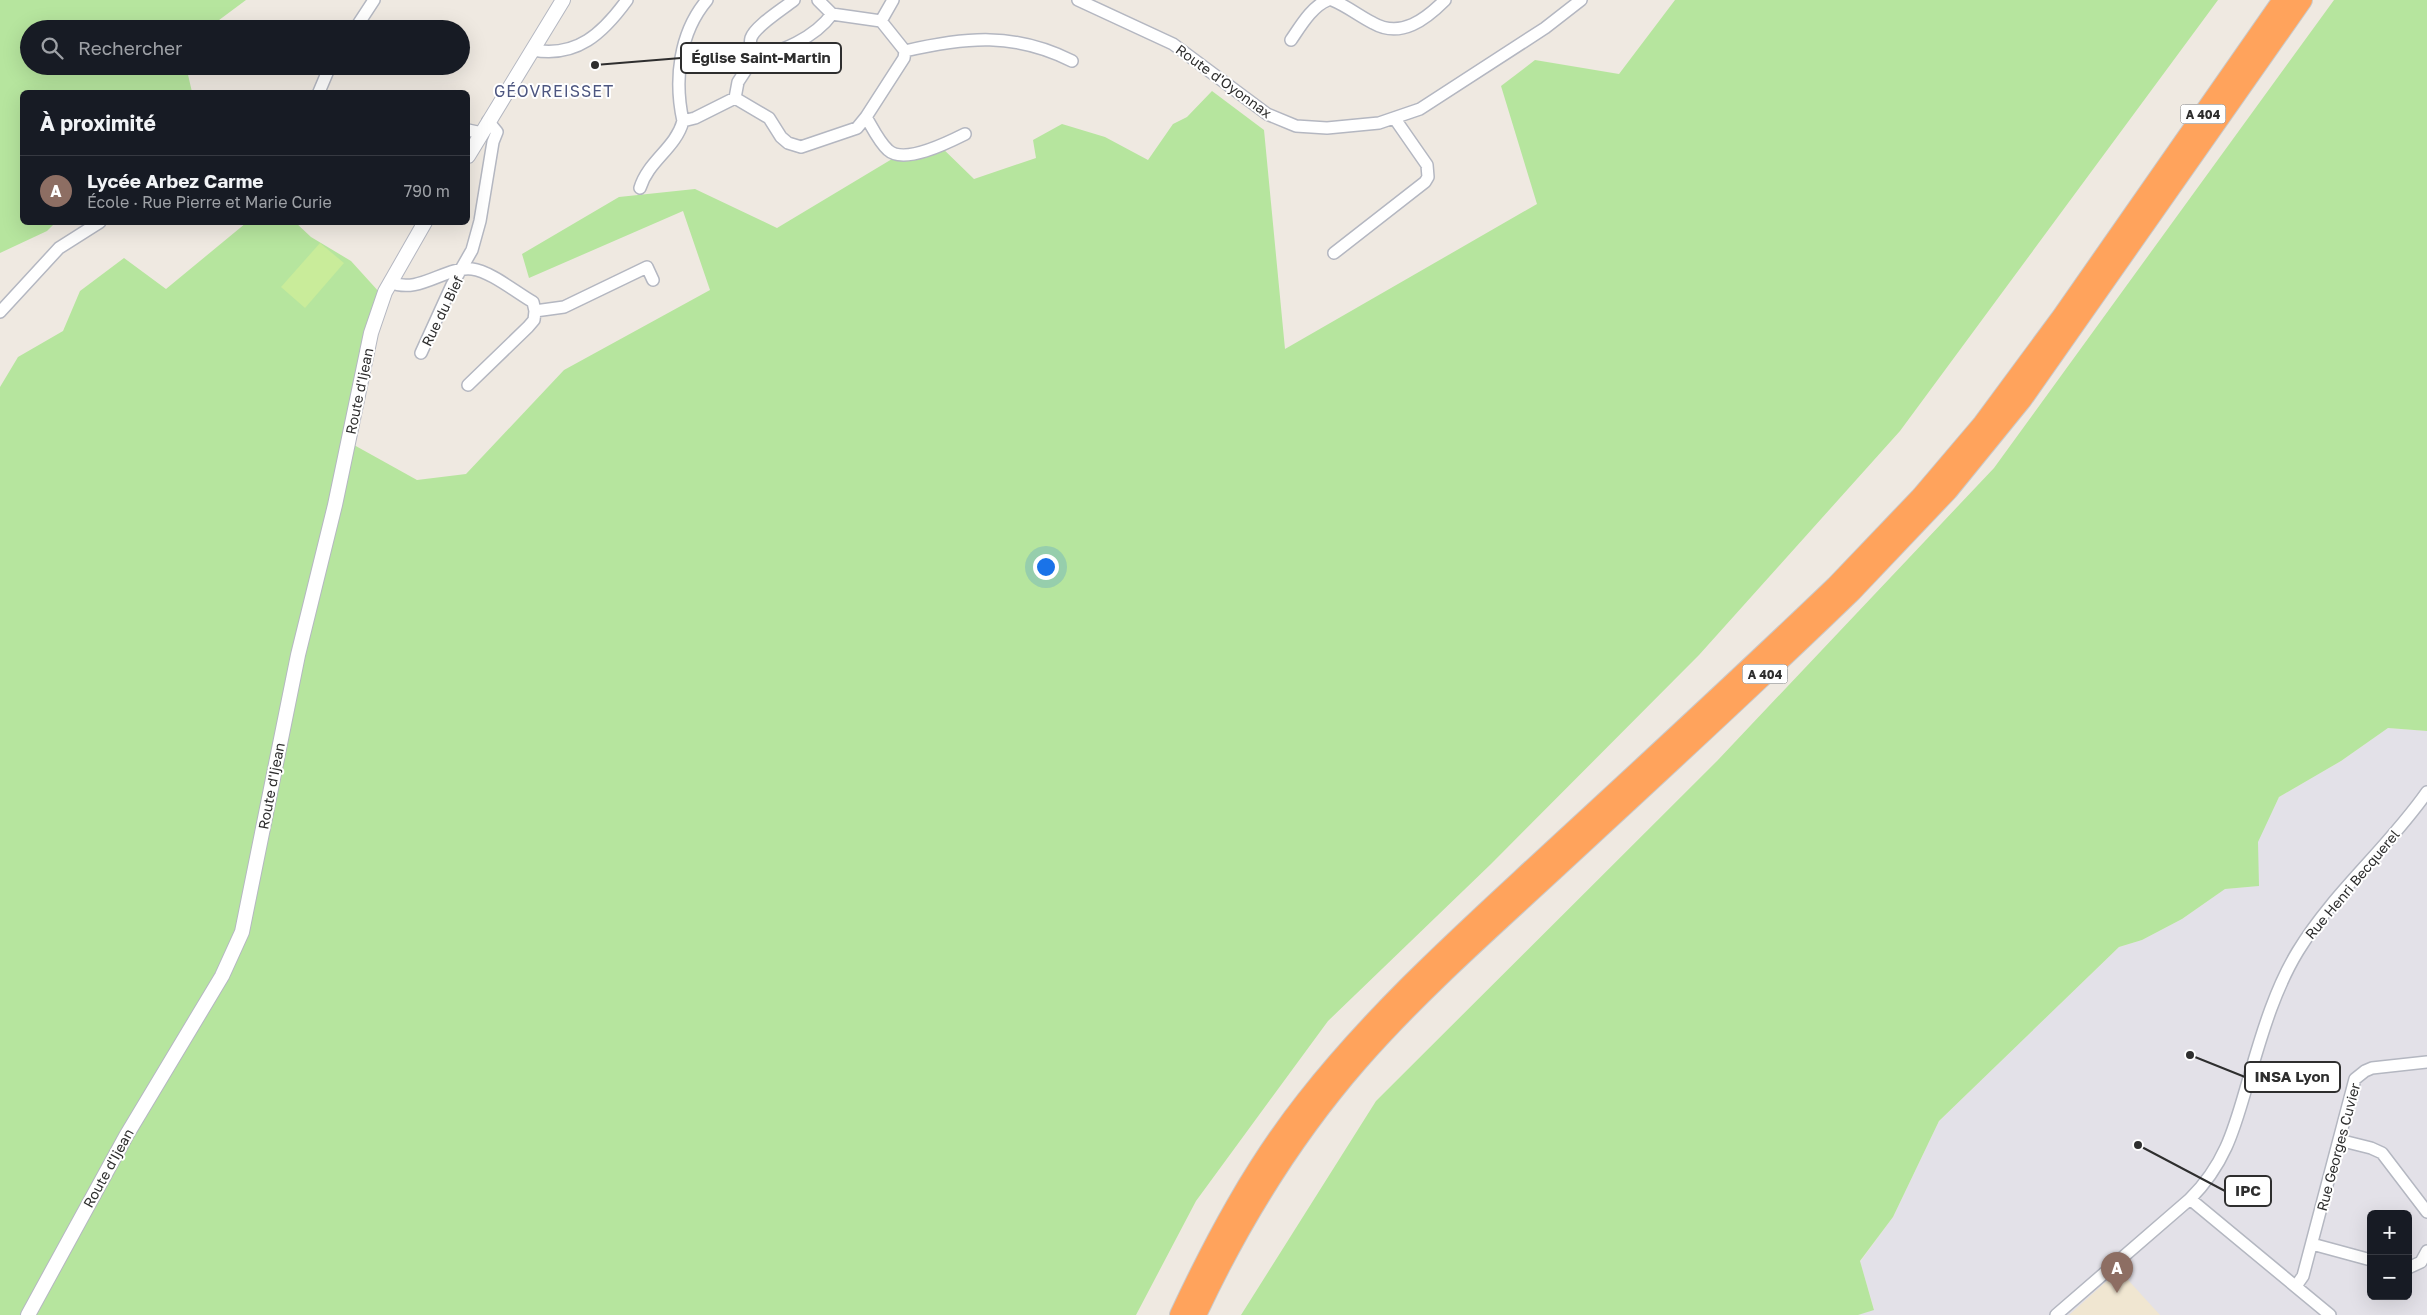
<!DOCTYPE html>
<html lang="fr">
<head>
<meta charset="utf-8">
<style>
  :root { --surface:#171b24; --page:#242831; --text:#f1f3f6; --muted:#9ea1a6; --line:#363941; --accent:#2563eb }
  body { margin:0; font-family:"Golos Text",sans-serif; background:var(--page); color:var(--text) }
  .controls { position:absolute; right:15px; bottom:15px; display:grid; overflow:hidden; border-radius:8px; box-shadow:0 5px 20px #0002 }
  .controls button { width:45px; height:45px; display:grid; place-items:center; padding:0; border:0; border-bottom:1px solid var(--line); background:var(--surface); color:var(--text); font:25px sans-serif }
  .you { position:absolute; left:1045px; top:566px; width:18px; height:18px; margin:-12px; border:4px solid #fff; border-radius:50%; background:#1a73e8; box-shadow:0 0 0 8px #1a73e833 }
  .badge { display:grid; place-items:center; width:32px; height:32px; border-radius:50%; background:var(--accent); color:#fff; font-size:16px; font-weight:700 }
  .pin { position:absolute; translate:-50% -41px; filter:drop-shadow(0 1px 2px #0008) }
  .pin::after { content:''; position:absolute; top:26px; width:18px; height:15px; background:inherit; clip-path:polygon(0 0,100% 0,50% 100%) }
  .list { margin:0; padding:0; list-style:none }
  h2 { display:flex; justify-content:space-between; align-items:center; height:65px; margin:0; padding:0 20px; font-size:21px }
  h2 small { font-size:16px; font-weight:400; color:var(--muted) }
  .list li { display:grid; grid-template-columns:32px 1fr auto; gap:15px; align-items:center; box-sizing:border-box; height:70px; padding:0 20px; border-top:1px solid var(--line) }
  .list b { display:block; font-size:19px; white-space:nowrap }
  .list p { margin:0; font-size:16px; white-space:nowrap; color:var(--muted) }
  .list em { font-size:16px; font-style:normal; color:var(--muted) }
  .icon { flex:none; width:28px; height:28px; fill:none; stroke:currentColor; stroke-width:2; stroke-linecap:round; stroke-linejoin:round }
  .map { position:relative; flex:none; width:2427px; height:1315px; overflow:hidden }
  .search { position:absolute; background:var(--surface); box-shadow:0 5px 20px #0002; left:20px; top:20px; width:450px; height:55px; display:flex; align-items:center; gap:12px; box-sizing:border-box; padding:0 18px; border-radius:28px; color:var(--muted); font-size:19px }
  .panel { position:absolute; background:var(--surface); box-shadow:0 5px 20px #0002; left:20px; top:90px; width:450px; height:135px; border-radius:8px }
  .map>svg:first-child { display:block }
  .industrial { fill:#e3e1e8; fill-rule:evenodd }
  .education { fill:#f0e6d1 }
  .green { fill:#b6e59e }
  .pitch { fill:#c9ec9a }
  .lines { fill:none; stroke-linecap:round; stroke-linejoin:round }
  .minor-casing { stroke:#b4b7c1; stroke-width:14 }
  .tertiary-casing { stroke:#b4b7c1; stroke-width:16 }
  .motorway-casing { stroke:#c9c9c9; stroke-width:22 }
  .minor { stroke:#fff; stroke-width:11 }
  .tertiary { stroke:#fff; stroke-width:14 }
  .motorway { stroke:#ffa35c; stroke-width:20 }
  .labels { text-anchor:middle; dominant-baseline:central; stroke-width:4; stroke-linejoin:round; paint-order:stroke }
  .shield { fill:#fff; stroke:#6d6d6d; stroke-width:1 }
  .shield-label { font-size:12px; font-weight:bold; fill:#2e2e2e }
  .street-label { font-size:14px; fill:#2e2e2e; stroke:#fff }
  .quarter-label { font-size:16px; letter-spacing:1px; fill:#4d5680; stroke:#fff }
  .leader { fill:none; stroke:#2e2e2e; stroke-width:2 }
  .callout-dot { fill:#2e2e2e; stroke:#fff; stroke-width:2 }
  .callout { fill:#fff; stroke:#2e2e2e; stroke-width:2 }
  .callout-label { font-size:15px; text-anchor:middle; font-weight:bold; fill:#2e2e2e }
</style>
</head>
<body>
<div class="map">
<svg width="2427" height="1315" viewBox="0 0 2427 1315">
  <rect width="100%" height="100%" fill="#efe9e1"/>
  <path class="industrial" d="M2388 728 2427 731V1315H1858L1874 1309 1860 1262 1893 1217 1939 1121 2119 947 2142 940 2182 919 2225 889 2258 886 2257 842 2279 797 2341 761ZM2371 1214H2408V1296H2371Z"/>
  <path class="education" d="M2119 1270 2160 1315H2069Z"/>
  <path class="green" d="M0 0H246L207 29H29V66H186L192 92H22V222L55 223 47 231 0 253Z
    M1675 0H2218L1900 431 1699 655 1491 864 1328 1021 1196 1201 1136 1315H0V387L18 357 63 331 80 291 124 258 166 289 246 223 295 222 311 237 351 261 380 293 345 440 417 480 466 474 564 370 710 290 683 211 529 278 522 254 619 197 695 189 777 228 897 156 936 142 974 179 1036 158 1033 140 1062 124 1105 137 1148 160 1173 124 1187 117 1212 91 1264 130 1285 349 1537 204 1501 86 1535 60 1619 74Z
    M2334 0H2427V731L2388 728 2341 761 2279 797 2258 842 2259 886 2225 889 2182 919 2142 940 2119 947 1939 1121 1893 1217 1860 1261 1874 1310 1858 1315H1241L1376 1101 1717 761 1994 468Z"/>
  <path class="pitch" d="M320 243 344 263 305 308 281 287Z"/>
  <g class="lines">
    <defs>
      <path id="minor" d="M707 0C679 33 674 80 683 121L695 118 735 98 738 82 753 59C781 51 814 39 832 14L881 21 905 51 904 58 866 117 857 128 801 147 788 143 781 137 769 118 735 98
        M818 0 832 14
        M1078 0 1173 44 1267 114 1296 126 1327 128 1379 123 1420 109 1545 28 1581 0
        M1332 0C1347 6 1359 16 1373 23 1401 39 1426 19 1445 0
        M881 21 893 0
        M355 29 374 0
        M1291 40C1300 27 1312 6 1328 0
        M533 50C577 58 603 33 627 0
        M905 51C966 37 1014 32 1072 61
        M753 59C752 52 749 45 751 38 755 26 783 9 794 0
        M319 92 330 66
        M866 117C872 127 879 142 888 150 904 165 949 142 965 134
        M468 130 482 133
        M640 188C648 161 676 148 683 121
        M1334 253 1425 182 1428 177 1427 165 1395 119
        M390 282C419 295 445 266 472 269 490 271 517 293 533 302L535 311 564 307 647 267 653 280
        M0 312 59 248 100 222
        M421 353 452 285 472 250 480 221 493 142 497 132 488 121
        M468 385 528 327 534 320 535 311
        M2339 1140 2371 1148 2382 1153 2427 1212
        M2190 1199C2229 1160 2236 1121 2251 1071 2263 1030 2276 987 2298 951 2334 892 2388 848 2427 792
        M2312 1244 2371 1260
        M2408 1268 2421 1262 2427 1251
        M2296 1286 2303 1276 2355 1079 2365 1071 2372 1068 2427 1062
        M2056 1315 2190 1199 2330 1315"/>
      <path id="tertiary" d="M468 156 563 0
        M28 1315 126 1136 222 976 242 932 298 655 335 505 371 333 385 292 425 222"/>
      <path id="motorway" d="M1180 1315C1215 1240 1254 1167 1306 1101 1374 1014 1457 939 1538 864 1638 772 1738 680 1836 586L1921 497 1983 424 2062 317 2283 0
        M1196 1315C1239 1223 1291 1138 1358 1061 1422 988 1496 924 1567 858 1662 770 1758 682 1852 591L1948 490 2022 399 2302 0"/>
    </defs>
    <use href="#minor" class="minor-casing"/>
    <use href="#tertiary" class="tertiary-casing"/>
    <use href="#motorway" class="motorway-casing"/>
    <use href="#minor" class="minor"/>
    <use href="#tertiary" class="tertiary"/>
    <use href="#motorway" class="motorway"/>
  </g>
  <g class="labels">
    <g class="shield">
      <rect x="2180.5" y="104.5" width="45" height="19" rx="4"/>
      <rect x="1742.5" y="664.5" width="45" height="19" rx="4"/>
    </g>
    <g class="shield-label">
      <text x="2203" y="114">A 404</text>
      <text x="1765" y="674">A 404</text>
    </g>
    <g class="street-label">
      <text transform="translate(1224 81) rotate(36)">Route d'Oyonnax</text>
      <text transform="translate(442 311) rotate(-64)">Rue du Bief</text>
      <text transform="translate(359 391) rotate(-78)">Route d'Ijean</text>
      <text transform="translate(271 786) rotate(-79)">Route d'Ijean</text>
      <text transform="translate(2352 884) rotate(-50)">Rue Henri Becquerel</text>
      <text transform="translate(2338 1147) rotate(-75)">Rue Georges Cuvier</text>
      <text transform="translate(108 1168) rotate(-61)">Route d'Ijean</text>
    </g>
    <g class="quarter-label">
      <text x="554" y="91">GÉOVREISSET</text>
    </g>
  </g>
  <path class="leader" d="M595 65L681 58M2190 1055L2245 1077M2138 1145L2225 1191"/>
  <g class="callout-dot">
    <circle cx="595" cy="65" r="5"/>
    <circle cx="2190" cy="1055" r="5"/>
    <circle cx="2138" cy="1145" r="5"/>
  </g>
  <g class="callout">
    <rect x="681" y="43" width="160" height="30" rx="5"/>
    <rect x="2245" y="1062" width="95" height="30" rx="5"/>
    <rect x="2225" y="1176" width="46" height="30" rx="5"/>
  </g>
  <g class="callout-label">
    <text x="761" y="63">Église Saint-Martin</text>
    <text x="2292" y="1082">INSA Lyon</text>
    <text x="2248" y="1196">IPC</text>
  </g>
</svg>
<div class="controls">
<button>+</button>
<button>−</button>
</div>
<div class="you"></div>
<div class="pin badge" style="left:2117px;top:1293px;background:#8d6e63">A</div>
<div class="search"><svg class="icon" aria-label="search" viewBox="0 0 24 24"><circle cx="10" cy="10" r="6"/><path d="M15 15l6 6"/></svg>Rechercher</div>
<section class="panel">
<h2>À proximité<small></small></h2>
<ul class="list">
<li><span class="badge" style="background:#8d6e63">A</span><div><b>Lycée Arbez Carme</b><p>École · Rue Pierre et Marie Curie</p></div><em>790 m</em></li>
</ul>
</section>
</div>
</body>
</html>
